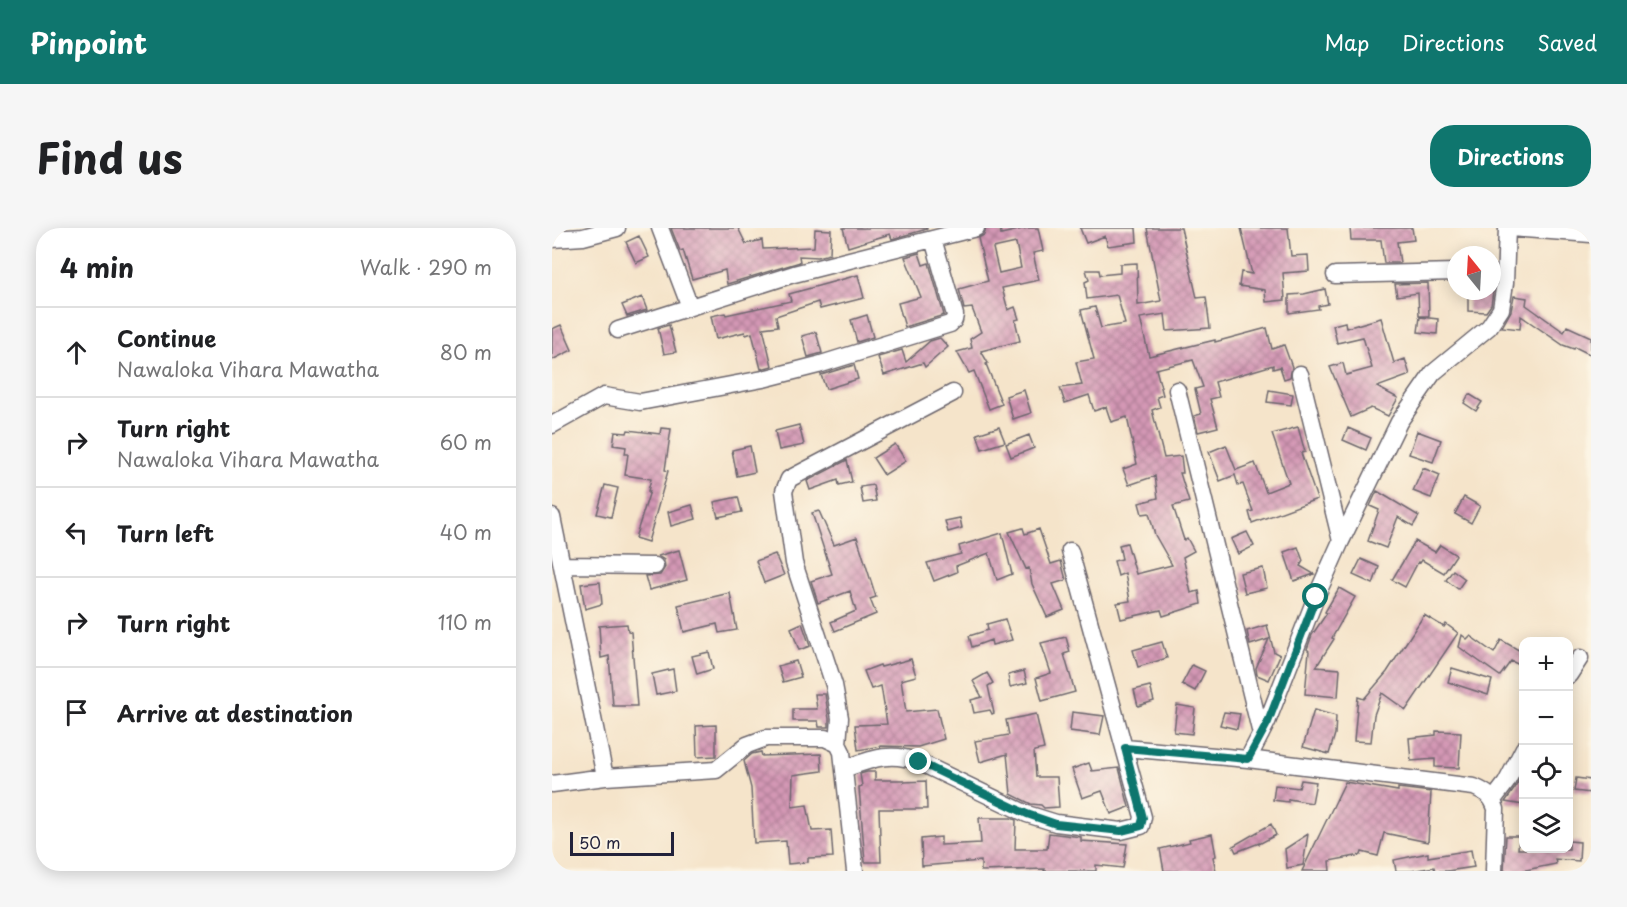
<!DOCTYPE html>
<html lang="en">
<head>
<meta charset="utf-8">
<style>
  :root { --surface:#fff; --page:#f6f6f6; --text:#202124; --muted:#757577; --line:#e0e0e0; --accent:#0f766e }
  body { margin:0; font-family:"Playpen Sans",sans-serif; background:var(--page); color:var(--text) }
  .controls { position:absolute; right:18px; bottom:18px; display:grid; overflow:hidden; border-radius:12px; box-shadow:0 3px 15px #0003 }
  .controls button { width:54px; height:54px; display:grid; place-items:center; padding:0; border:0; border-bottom:2px solid var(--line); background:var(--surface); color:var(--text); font:30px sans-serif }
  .compass { position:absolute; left:895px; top:18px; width:54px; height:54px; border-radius:50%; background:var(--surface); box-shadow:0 3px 15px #0003; rotate:342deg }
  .scale { position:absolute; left:18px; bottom:15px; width:104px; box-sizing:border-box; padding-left:6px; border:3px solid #22223b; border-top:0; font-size:16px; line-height:21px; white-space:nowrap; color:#22223b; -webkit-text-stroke:4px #fcf5e5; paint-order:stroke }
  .stop { position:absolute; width:18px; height:18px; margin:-14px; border:4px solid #0f766e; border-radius:50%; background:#fff }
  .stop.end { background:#0f766e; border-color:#fff; box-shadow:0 2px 6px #0008 }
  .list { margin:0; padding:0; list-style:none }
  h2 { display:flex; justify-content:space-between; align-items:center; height:78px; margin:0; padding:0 24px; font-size:26px }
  h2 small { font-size:20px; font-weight:400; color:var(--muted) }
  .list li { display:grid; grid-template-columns:39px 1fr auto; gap:18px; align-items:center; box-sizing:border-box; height:90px; padding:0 24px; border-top:2px solid var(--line) }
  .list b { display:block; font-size:22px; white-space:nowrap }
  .list p { margin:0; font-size:20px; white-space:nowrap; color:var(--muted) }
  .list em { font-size:20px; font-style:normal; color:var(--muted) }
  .icon { flex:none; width:33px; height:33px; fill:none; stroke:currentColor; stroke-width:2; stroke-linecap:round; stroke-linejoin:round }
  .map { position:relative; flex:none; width:1039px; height:643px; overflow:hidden; border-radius:24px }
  header { display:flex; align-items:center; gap:36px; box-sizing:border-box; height:84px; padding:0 30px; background:var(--accent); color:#fff }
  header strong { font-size:28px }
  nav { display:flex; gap:33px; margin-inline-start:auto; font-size:21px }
  .intro { display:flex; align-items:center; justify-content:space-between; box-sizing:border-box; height:144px; padding:0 36px }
  h1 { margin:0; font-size:42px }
  .button { padding:15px 27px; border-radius:24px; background:var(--accent); color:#fff; font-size:21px; font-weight:700 }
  main { display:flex; gap:36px; padding:0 36px }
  aside { flex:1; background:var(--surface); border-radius:24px; box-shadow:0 3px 15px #0003 }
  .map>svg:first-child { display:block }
  .building { fill:url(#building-cross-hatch); fill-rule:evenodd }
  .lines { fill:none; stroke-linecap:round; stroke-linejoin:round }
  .street-casing { stroke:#6c666d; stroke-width:19 }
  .street { stroke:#fff; stroke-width:16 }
  .route { stroke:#0f766e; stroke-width:8 }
</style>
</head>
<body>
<header>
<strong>Pinpoint</strong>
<nav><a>Map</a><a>Directions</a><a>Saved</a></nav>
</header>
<div class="intro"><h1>Find us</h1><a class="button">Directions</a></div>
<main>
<aside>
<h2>4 min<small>Walk · 290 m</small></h2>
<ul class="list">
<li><svg class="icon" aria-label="ahead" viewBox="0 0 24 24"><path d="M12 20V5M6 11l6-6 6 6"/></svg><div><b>Continue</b><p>Nawaloka Vihara Mawatha</p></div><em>80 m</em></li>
<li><svg class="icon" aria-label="right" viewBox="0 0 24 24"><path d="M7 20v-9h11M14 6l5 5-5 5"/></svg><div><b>Turn right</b><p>Nawaloka Vihara Mawatha</p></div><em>60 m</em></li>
<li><svg class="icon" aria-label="left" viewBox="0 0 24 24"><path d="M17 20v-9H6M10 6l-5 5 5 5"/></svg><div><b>Turn left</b></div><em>40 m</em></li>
<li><svg class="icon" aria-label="right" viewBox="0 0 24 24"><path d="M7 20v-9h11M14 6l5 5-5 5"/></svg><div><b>Turn right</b></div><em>110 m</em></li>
<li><svg class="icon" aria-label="arrive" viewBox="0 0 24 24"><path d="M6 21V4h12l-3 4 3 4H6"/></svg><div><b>Arrive at destination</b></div></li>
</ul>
</aside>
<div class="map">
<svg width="1039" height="643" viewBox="0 0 1039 643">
  <defs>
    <pattern id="building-cross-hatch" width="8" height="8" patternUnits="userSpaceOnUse" patternTransform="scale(1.5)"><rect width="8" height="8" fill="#d498b5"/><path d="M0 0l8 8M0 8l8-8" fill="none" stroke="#ac7c94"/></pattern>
  </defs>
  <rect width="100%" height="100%" fill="#fcf5e5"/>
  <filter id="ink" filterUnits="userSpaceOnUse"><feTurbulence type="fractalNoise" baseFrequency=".0167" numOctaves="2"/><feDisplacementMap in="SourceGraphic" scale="12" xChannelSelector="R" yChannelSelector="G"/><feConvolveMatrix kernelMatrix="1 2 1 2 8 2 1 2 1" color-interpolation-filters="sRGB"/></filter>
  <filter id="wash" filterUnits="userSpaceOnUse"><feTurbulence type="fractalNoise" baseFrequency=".008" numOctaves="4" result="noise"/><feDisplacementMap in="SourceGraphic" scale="24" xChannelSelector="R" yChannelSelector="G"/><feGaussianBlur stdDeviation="1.35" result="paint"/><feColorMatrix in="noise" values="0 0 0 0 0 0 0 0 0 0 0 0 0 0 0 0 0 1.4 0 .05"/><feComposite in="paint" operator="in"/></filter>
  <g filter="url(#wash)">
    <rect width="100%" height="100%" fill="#f5e4ca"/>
    <g id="blocks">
      <path class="building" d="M119 0H186L194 16 210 12 211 21 262 19 263 1 279 2 278 26 266 29 247 28 248 34 175 56 173 42 140 51 131 22 128 23Z
        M291 0H375V1L340 11 338 6 296 19Z
        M434 0H448L449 6 475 0H486L491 23 481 25 487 52 450 60 456 82 463 79 467 91 463 92 468 113 429 123 436 135 434 136 450 176 437 181 422 143 417 145 405 124 420 120 418 111 429 104 420 80 412 81 407 61 436 53 426 10 432 7ZM464 15 469 40 447 45 441 20Z
        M528 0H584L585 14 556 18 553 8 534 15Z
        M595 0H629L645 70 654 69 658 100 615 103 613 86 588 90 597 128 663 112V114L715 100 720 121 732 117 740 139 738 149 732 151 728 139 721 141V137L663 154 667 169 658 171 666 199 646 204 642 188 649 186 643 161 651 159 641 132 604 141 611 167 605 169 608 179 600 182 612 230 629 228 631 245H628L637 274 621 278 632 312 635 310 642 323 631 329 639 365 647 363 649 376 611 388 609 382 569 391 565 375 578 373 573 345 566 348 562 333 570 331 567 317 575 315 584 346 620 337 603 307 597 285 590 286 587 275 606 270 603 248 577 257 571 241 585 236 575 189 559 194 554 179 542 183 537 167 513 175 508 160 530 157 524 134 542 131 529 82 543 79 549 100 573 96 565 67 535 71 533 54 537 52 534 42H547L548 47 568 45V36L585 35 586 77 609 73Z
        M689 0H736L739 28 756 27 757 43 731 45 733 72 714 74 713 62 687 58 689 44 700 46Z
        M798 0H860L862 12 845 14 848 35H832L829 12H799Z
        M87 8 97 29 84 35 74 14Z
        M367 25 371 37 377 35 392 87 353 99 346 75 369 69 353 29Z
        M306 47 312 70 268 81 266 74 224 88 226 98 211 100 220 138 209 141 200 105 194 107 193 104 164 111 159 88 173 85 174 87 239 73 237 66Z
        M876 55 877 88H867L866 65 845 68 843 56Z
        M773 61 776 76 766 78 767 81 737 85V67L752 66Z
        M916 63H941L939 77 934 84 916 83Z
        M962 68 975 70 974 77 1012 104 1015 98 1039 109V127L1023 119 1022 121 1011 117 969 88 968 101 950 99 959 83Z
        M90 69 95 82 75 88 70 77Z
        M315 87 321 109 305 114 299 92Z
        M868 89 886 91 885 106 866 104Z
        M829 90 842 135 853 131 858 147 825 159 846 170 836 188 819 180 799 189 778 139 791 135 794 147 820 140 811 109 785 115 781 97 793 94 794 100Z
        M9 97 20 122 0 132V101Z
        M117 97 124 124 112 126 106 100Z
        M264 104 270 125 256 129 250 108Z
        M388 110 396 119 373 139 371 135 332 147 326 129 350 122 354 134 378 113Z
        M302 137 306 151 274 161 269 147Z
        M472 162 479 185 461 191 454 168Z
        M717 162 741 166 739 177 715 174Z
        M917 166 930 174 924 183 912 175Z
        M247 197 252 217 227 222 223 203Z
        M447 199 453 214 430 221 425 206Z
        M746 199 753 224 749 225 765 271 700 295 697 284 701 283 691 256 686 257 683 247 668 253 657 224 674 217 684 242 703 235 714 264 737 255 720 206Z
        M109 200 119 201 113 242 116 243 96 314 83 310 98 263H96L99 251 73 247 76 226H73L74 219 61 217 63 204 75 205 76 202 108 206Z
        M796 200 819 210 814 222 791 212Z
        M865 203 889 212 881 234 857 226Z
        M477 207 482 220 459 229 454 216Z
        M343 216 354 233 332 247 321 230Z
        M198 218 203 244 185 248 180 222Z
        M295 232 300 254 287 257 286 252 258 262 255 253Z
        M871 240 888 247 879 270 861 263Z
        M53 257 66 260 59 289 45 286Z
        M321 257 324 273 311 275 308 259Z
        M825 263 867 288 861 298 846 289 834 320 816 313 827 282 818 278Z
        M186 269 190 284 166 289 162 274Z
        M912 269 928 278 919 295 903 286Z
        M140 277 144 291 119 298 116 284Z
        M267 283 282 317 305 309 324 369 318 371 324 386 283 403 279 394 304 383 298 363 266 375 259 353 280 346 260 285Z
        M408 290 410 300 396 304 393 293Z
        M471 300 473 306 487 301 499 336 509 333 514 352 501 356 512 382 495 389 480 356 477 340 474 341 457 304Z
        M695 304 702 318 686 326 679 311Z
        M450 305 460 346 445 352 437 325 404 338 405 344 382 353 375 335 409 326 407 318Z
        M863 313 883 324 888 317 904 327 892 345 870 332 868 335 866 334 853 359 840 352Z
        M746 319 751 333 748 338 762 346 742 353 732 324Z
        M127 322 135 352 97 362 93 348 108 347 113 339 112 332 106 328Z
        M223 326 232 347 212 355 204 333Z
        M809 331 827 339 821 356 801 347Z
        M711 340 715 360 693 365 688 345Z
        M901 342 913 351 906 361 894 352Z
        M48 354 50 376 33 381 29 356Z
        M787 360 803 369 780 410 782 411 764 439 788 441 786 469 753 466 757 423 755 421 760 407 775 385 773 384Z
        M178 365 185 402 167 405 165 396 132 404 126 377Z
        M872 387 892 399 894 396 906 405 854 482 830 465 822 487 819 514 802 513 806 469 812 471 835 444Z
        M453 391 460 412 440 417 439 412 420 419 417 408 436 402 435 396Z
        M250 395 258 418 247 422 239 400Z
        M75 396 76 403 79 404 85 478H61L57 428 49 430 47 398Z
        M715 397 722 424 728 427 717 452 705 447 704 440 717 411 698 417 695 403Z
        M910 407 915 411 918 408 942 425 949 412 972 425V439L959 433 948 448 907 419Z
        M514 409 518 424 512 426 523 464 490 473 484 450 499 445 489 415Z
        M610 414 615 430 586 439 581 422Z
        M157 424 161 441 145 446 140 428Z
        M359 431 364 448 349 452 354 484 385 481 392 511 366 519 329 518 306 522 303 497 335 496 329 458 319 461 312 443 328 437 329 439Z
        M244 433 249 449 231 454 226 438Z
        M640 437 653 443 643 463 630 456Z
        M900 440 940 452 936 467 896 454Z
        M121 441 124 463 104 467 100 446Z
        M472 443 475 455 458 459 456 447Z
        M435 445 441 455 436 458 442 485 440 486 438 482 422 485 419 472 430 469 421 453Z
        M598 458 602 473 586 478 582 462Z
        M263 466H273L277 491V499H267L266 493H241V481H265Z
        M625 477 643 480 640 506 622 504Z
        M762 482 784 488 783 506 777 526 751 519Z
        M520 484 552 488 548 507 518 503Z
        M672 484 688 486 685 501 668 497Z
        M484 486 492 521 482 523 484 549H505L507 579 492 580 489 577 479 576 459 566 455 526 428 534 423 513 457 507 454 492Z
        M164 497V528L145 529 144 498Z
        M884 503 909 504 907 540 883 539V531L859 533 857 510 884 507Z
        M209 524 210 528 269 526 270 543 241 547 240 579 255 577 260 603 279 602 281 629 256 630V634L236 636 234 613 202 615 199 560 192 533 200 526Z
        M537 535 540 543 567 540 577 579 559 586 550 563 530 570 520 541Z
        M315 544H323V552H352V554L374 553 375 581H327L329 634H313L307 559 310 558 308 546Z
        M970 546 972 577 953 574 963 560Z
        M1024 550 1039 552V565L1022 563Z
        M749 552 764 554 760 575 736 571V574L721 572 723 557 747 560Z
        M793 554 846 563V560L879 564 876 614 832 605 826 628 810 624 809 627 777 633 778 643H750Z
        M427 590H459L464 592 463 621H495L497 605 529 609V613L575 616 571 640 544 637V643H492L493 641 429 643V633L370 638 369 611 389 609V617L429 615Z
        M719 596 724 607 707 616V615L684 624 681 618Z
        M660 606 664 628 661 629 664 643H612L608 621 638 614 637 611Z
        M756 606 751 637 735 640 733 621Z
        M954 608H967L966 621H1017V613L1028 614 1027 633 1003 631 1004 636 969 643H952Z
        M919 622 922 639 895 643H883L882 639 859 643H844L842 632 876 625V629Z"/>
    </g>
  </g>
  <g filter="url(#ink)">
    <use href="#blocks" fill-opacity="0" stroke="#6c666d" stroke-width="1.5"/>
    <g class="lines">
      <defs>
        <path id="street" d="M108 0 138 79
          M958 0 1039 6
          M0 11 31 9 65 0
          M783 47 904 44
          M66 102 242 46 424 0
          M748 146 789 313
          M625 162 709 506
          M0 197 52 168 88 174 211 151 266 137 398 96 402 92 403 87 381 11
          M0 289 53 549
          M10 337 103 338
          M1017 447 1028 430
          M286 516 288 490 282 457 242 335 232 263 237 251 401 165
          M573 520 696 531 922 559C934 564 940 568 944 581L942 643
          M696 531 715 494 764 369 789 313 847 194 881 145 937 99 949 81 953 55 955 0
          M292 541C320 531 338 523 367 534L475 586 504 595 569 603 589 598 591 589 518 323
          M0 556 53 549 164 542 195 517 214 510H273L286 516 290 524 303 643
          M941 572 954 555 972 520"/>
      </defs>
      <use href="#street" class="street-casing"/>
      <use href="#street" class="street"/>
    </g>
  </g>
  <g class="lines" filter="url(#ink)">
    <path class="route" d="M367 534 475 586 504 596 569 603 589 598 591 590 573 520 696 531 716 494 764 369"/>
  </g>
</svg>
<div class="controls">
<button>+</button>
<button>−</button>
<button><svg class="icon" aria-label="locate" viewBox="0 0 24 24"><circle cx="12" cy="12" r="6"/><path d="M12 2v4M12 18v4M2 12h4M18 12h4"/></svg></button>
<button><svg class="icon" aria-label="layers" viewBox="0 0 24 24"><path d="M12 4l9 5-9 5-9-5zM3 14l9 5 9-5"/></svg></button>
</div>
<svg class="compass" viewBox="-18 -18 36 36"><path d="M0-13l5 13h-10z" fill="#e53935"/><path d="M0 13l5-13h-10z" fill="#757577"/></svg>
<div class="scale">50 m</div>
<div class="stop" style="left:764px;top:369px"></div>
<div class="stop end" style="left:367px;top:534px"></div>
</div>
</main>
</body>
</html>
